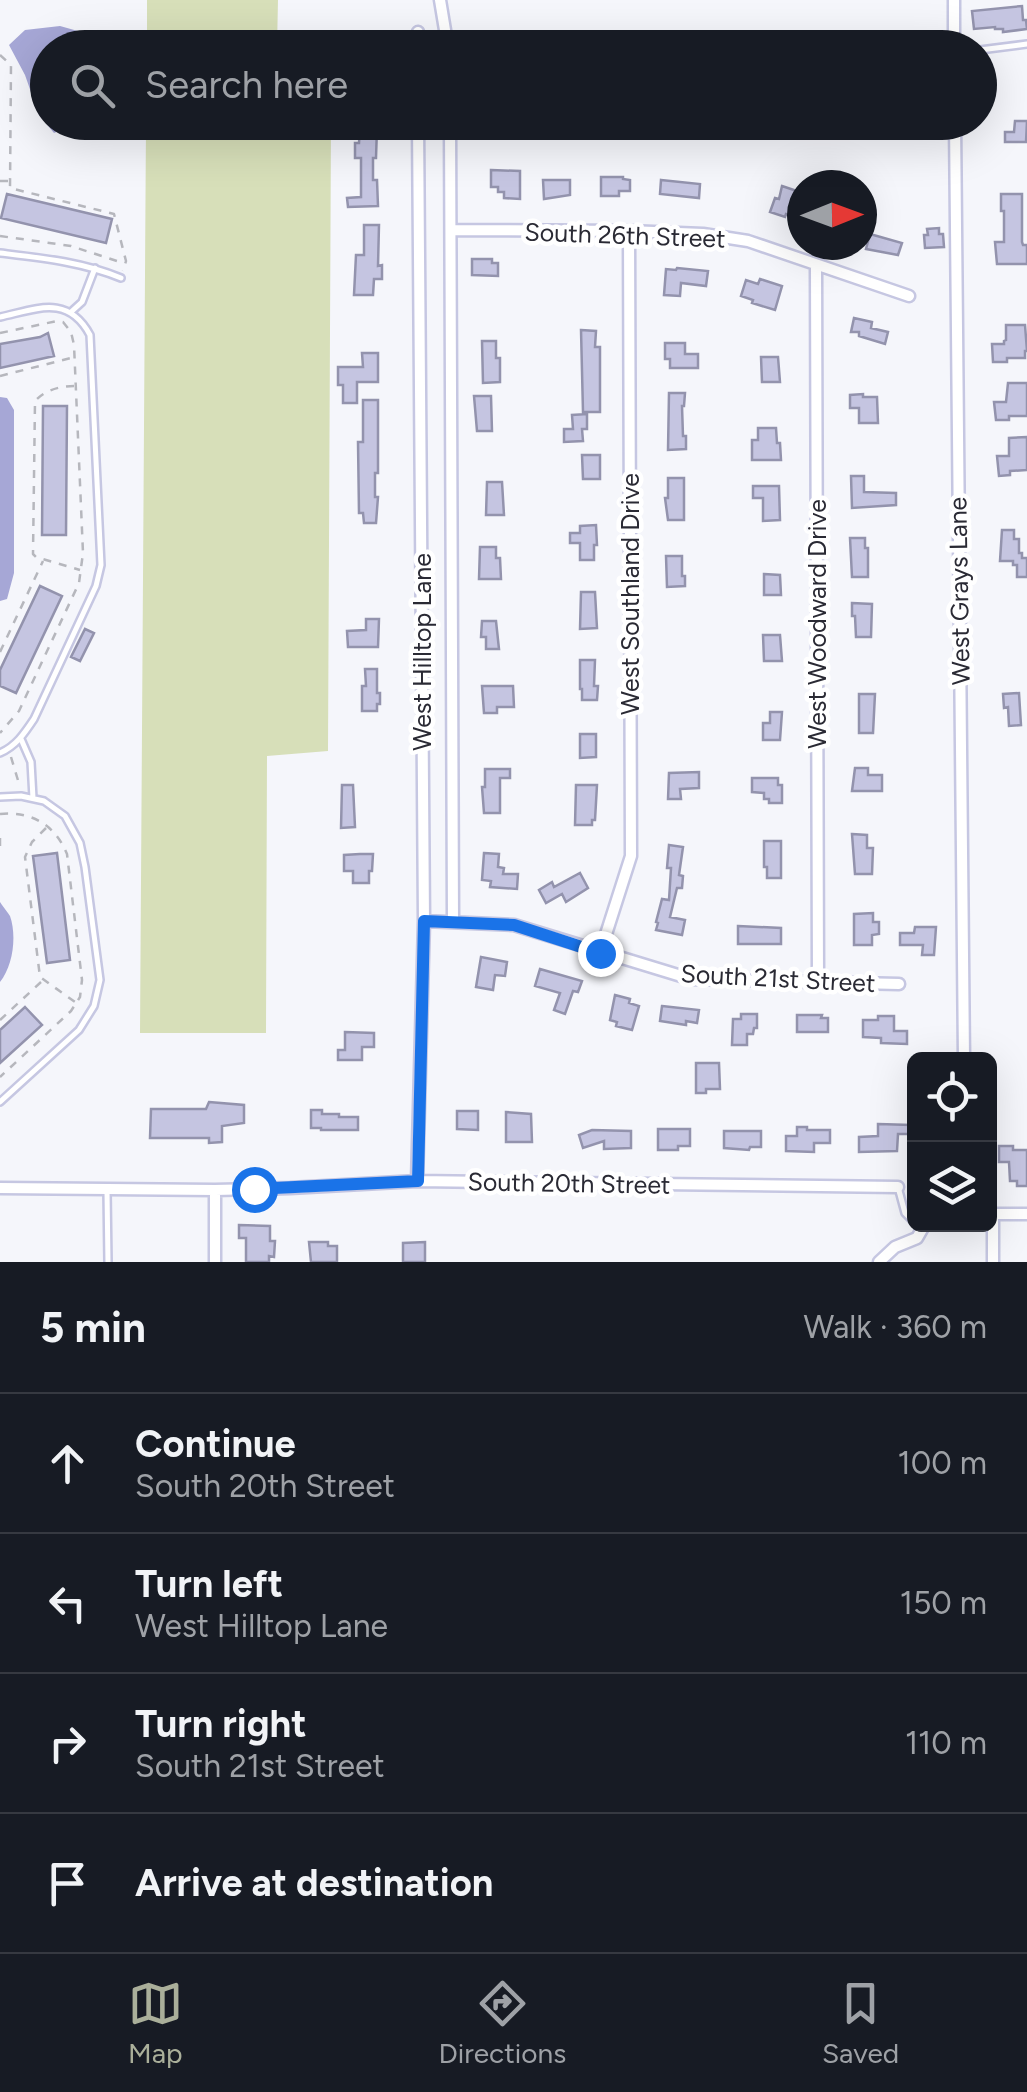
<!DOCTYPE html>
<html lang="en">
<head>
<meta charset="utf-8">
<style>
  :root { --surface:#171b24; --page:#20242c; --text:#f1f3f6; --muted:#9ea1a6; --line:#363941; --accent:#aaaf9a }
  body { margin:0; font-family:Figtree,sans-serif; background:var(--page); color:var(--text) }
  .controls { position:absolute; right:30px; bottom:30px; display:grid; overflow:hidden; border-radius:15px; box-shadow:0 10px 40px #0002 }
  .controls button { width:90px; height:90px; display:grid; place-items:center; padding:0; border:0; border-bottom:2px solid var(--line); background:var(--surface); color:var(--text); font:50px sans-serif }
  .compass { position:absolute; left:787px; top:170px; width:90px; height:90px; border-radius:50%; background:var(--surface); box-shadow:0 10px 40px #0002; rotate:89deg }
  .stop { position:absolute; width:30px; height:30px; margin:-22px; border:8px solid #1a73e8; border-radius:50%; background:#fff }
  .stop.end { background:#1a73e8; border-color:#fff; box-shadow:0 2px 10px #0008 }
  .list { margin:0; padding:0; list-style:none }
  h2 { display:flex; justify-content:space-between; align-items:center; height:130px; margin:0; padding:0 40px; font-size:42px }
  h2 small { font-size:32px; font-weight:400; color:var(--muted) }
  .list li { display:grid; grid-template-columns:65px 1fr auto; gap:30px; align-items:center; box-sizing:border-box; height:140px; padding:0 40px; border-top:2px solid var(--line) }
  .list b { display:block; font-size:38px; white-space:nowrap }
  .list p { margin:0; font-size:32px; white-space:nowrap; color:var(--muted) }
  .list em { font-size:32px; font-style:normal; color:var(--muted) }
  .icon { flex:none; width:55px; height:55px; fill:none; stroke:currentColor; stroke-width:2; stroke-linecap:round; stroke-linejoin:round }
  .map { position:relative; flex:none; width:1027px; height:1262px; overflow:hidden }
  .search { position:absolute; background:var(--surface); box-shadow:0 10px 40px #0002; left:30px; right:30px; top:30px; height:110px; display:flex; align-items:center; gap:25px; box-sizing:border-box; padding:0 35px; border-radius:55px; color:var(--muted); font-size:38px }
  .sheet { height:690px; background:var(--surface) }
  nav { display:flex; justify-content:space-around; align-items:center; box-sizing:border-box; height:140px; border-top:2px solid var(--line); background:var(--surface); font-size:28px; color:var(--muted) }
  nav a { display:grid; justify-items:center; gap:5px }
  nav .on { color:var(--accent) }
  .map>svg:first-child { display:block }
  .green { fill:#d7dfb9 }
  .water { fill:#a6a7d6 }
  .building { fill:#c5c5e1; stroke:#9393ad; stroke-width:2.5 }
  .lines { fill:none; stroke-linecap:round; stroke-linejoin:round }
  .service-casing { stroke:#c6c7e2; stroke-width:10 }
  .minor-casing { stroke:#c6c7e2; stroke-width:15 }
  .path { stroke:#b6b7bd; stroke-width:2.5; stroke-dasharray:8 8; stroke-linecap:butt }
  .service { stroke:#fff; stroke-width:5 }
  .minor { stroke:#fff; stroke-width:10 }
  .route { stroke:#1a73e8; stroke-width:12 }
  .labels { text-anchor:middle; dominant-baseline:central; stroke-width:9; stroke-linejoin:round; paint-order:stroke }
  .street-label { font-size:25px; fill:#2a2a34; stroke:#fff }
</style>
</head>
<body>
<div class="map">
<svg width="1027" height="1262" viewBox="0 0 1027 1262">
  <rect width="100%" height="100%" fill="#f5f6fb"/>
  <path class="green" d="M147 0H278L277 47H147Z
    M146 123H331L328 751 267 756 266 1033H140Z"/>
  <path class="water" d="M60 26 99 37 103 47 48 48V122L78 123 54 133 39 115 25 75 9 45 25 30Z
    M0 397 7 398 14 410V573L7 599 0 601Z
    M0 902C1 904 9 914 10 916 17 936 13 966 0 982Z"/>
  <path class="building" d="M1022 6 1023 20H1026L1027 29 1003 32V29H995V27L974 29 972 11Z
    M1015 121H1027L1026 142H1005V132H1014Z
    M360 128H377L376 158H373V180H377L378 206 348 207 347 198 361 197V158H355V143H359Z
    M491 170 520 171V199L504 198V192H498V187H491Z
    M601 177H623V179L630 180V191H619V196H601Z
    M543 180H570V195L544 199Z
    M661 180 700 184 699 198 660 194Z
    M782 186 800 192 796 203 800 204 796 217 786 214 785 217 770 212 775 198 779 199Z
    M7 194 112 219 106 243 1 218Z
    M1001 194H1022V242L1023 245H1027V264H997L995 242H1004V211H1001Z
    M364 225H379L378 266 382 265V279H374L373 295H354L356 255H364Z
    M939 228V234H943L944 247 925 248 924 235H928L927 229Z
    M870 234 902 243 898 255 866 249Z
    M472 259H492V263H498V276L472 275Z
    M677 268 708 271 706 286 681 283 680 296 664 295 666 269 676 270Z
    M760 279 782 286 775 310 752 303 753 300 741 296 746 280 758 284Z
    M854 318 872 322 871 328 888 332 885 344 859 336V332H851Z
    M1006 325H1025L1027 351H1025V358H1007V362H993L992 344H1004V341L1006 340Z
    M581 330 596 331 595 347H600V412H583Z
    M48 333 54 356 0 368V344L40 337Z
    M482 341H496V358H500V382L483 383Z
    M665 343H685V354H698V368H670V359H665Z
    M362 353H378V382H357V403H343V385H338V367H363Z
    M761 357H778L780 382H762Z
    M1008 383H1027V416H1009V420H996L994 402H1006Z
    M669 393H685L684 406H682L683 436H686V449L668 450Z
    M863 394V397H877L878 423H859V408H850V395Z
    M474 396H491L492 431H477Z
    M363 400H378V473H375V497H378L376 523H364L363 513H359L358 442H363Z
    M43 406H67L66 535H42Z
    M587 414V429H582L583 441 564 442V429H573L572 415Z
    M758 428H776L777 443H780L781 460H752V440H758Z
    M1027 437V470L1010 471V475L999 476 997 456H1009V438Z
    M582 455H600V479H583Z
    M851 476H864V492L896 493V505L852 508Z
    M668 478H684V520H668L665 498H668Z
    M487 482H502L504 515H486Z
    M753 486H779L780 520 763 521V498H753Z
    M596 525 597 545H594V560H580V543H570V533H580V526Z
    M1002 530H1014V539H1019V553H1022V558H1027V577H1017V565H1013V561H1000Z
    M850 538H865V548H868V577H852Z
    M480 547H496V558H500L501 579H479Z
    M666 556H682V576H685V586L667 587Z
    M764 574 780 575 781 595H764Z
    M40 586 62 596 16 693 0 686V670Z
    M581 592H595L597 628 580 629Z
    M852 603 872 604 871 637H856L855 616H852Z
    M366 619H379L378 647H348L347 631 366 630Z
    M482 621H496L499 649H486V637H481Z
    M85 629 94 633 80 661 71 657Z
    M763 635H780L782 661H764Z
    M580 660H595L594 686H598L597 700H582V689H580Z
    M365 669H377V693H380V704H377V711H362V686H366Z
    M482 686H513L514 707H497V713H484Z
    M1019 693 1021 725 1009 726 1008 707 1004 708 1003 694Z
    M859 694H875L873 733H859Z
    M770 712H782L780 740H763V723H770Z
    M580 734H596V757L580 758Z
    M855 768H868V775H882V791H852Z
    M485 769H510V778H500V813H484L482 787H485Z
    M699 772V788L680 789 681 799H668L669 773Z
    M752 778H778V785H782V803H769V799H764V793L752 792Z
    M342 785H353L355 827 341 828Z
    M576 785H597L595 820H592V825H575Z
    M852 834 867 835V848H873L872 874H855Z
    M764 841H781V878H767V867H764Z
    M669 845 683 847 679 875 683 876 682 888H677L670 917 685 920 682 935 656 930 658 923 656 922 662 899 669 900 671 868H667Z
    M57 853 70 960 47 963 33 856Z
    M484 853 499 854 498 867 504 868 503 874H518L517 889 490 887 491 881 482 880Z
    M360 854H373L372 871H369V883H353V871H344V855Z
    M580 873 588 888 566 902 562 894 546 903 539 890 552 882 554 887Z
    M873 913V922H879V934L872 935V945H854V914Z
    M738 926 781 928V944H738Z
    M915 927H936L934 955H922L923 945H900V933H914Z
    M481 957 507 962 505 976 495 975 493 990 476 987Z
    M540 969 582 981 578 992 573 991 565 1014 554 1010 560 993 535 986Z
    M615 995 630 999 629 1003 639 1006 632 1030 616 1026 617 1022 610 1020Z
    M662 1006 699 1010 697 1023 686 1021V1025L660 1021Z
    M25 1007 42 1025 0 1063V1030Z
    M741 1014H757V1028H754L753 1034H747V1045H732L733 1019H741Z
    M797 1015H822L821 1018H828V1032H797Z
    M878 1016H894V1031H907V1044L881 1043V1038L863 1037V1020H878Z
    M345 1032 374 1033V1047H362V1060H338V1050H345Z
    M696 1063H719L720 1089H706V1093H696Z
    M209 1102 244 1105V1123L222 1126V1142L209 1143V1138H150L151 1109H206Z
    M311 1110H322V1114H339V1117H358V1130H321V1128H311Z
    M457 1111H478V1130L457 1129Z
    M506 1112 531 1114 532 1142H506Z
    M878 1124 911 1125V1134H898L897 1151 859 1152V1137L878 1136Z
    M797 1127H807V1130H830V1143H814V1152L786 1151V1136H797Z
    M658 1129H690V1146H678V1150H658Z
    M592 1130 631 1131V1148L604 1149V1141L583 1148 579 1135Z
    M724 1131H761V1147H750L749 1150 724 1148Z
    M999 1146H1013V1150H1027V1186H1017V1181H1010L1009 1162H999Z
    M239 1225 270 1226V1241H275L274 1257 269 1256V1262H246V1238H239Z
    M309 1242H328V1246H337V1262H311Z
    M425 1242V1262H403V1243Z"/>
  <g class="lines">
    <defs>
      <path id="service" d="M980 50 1027 44
        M0 253C42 258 82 262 121 278
        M71 312 82 302 95 268
        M0 317C37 309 68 294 90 335L101 565 96 586 34 719C24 734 16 746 0 753
        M21 739 31 762 33 798
        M0 797 21 796 44 801 65 816 80 843 85 867 100 980 94 1006 79 1030 0 1102
        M898 1187 905 1213 914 1222
        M107 1191 108 1262"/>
      <path id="minor" d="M440 0 448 48
        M954 0V48
        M417 48 418 32
        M450 122 453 921
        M955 122 964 1060
        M452 230 629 231 703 234 748 241 909 296
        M816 266 818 981
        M424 921 514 925 691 979 899 984
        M600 953 631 856 629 231
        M417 1181 424 921 418 122
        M0 1188 215 1190 290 1188 417 1181 898 1187
        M215 1190V1262
        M990 1214H1027
        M879 1262 895 1247 917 1238 925 1224
        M993 1262V1214"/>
    </defs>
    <use href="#service" class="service-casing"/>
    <use href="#minor" class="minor-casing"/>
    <path class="path" d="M0 55 11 65 10 188 114 214 126 261 123 271
      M0 181H9
      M0 236 71 246 123 263
      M0 333 57 321 63 322 71 332 74 345 83 553 79 583 19 711 0 733
      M0 376 75 357
      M74 386C60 386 45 390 35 401L33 554 36 557 80 570
      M0 652 43 561
      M11 757 20 787
      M0 814C32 811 55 825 67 854L82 980 80 997 71 1011 0 1077
      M46 828 32 842 25 857 40 977 75 1002
      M0 838V854
      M0 1020 41 982"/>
    <use href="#service" class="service"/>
    <use href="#minor" class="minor"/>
  </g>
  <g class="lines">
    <path class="route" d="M254 1189 418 1181 424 921 514 925 600 953"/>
  </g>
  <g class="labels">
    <g class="street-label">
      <text transform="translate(625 235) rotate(2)">South 26th Street</text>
      <text transform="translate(959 591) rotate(-91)">West Grays Lane</text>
      <text transform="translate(630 594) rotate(-90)">West Southland Drive</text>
      <text transform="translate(817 624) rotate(-90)">West Woodward Drive</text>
      <text transform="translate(422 652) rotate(-90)">West Hilltop Lane</text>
      <text transform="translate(778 978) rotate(3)">South 21st Street</text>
      <text transform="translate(569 1183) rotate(1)">South 20th Street</text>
    </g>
  </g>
</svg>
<div class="controls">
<button><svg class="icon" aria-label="locate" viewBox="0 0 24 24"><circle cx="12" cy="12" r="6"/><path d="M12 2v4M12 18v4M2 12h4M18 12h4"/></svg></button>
<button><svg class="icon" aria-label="layers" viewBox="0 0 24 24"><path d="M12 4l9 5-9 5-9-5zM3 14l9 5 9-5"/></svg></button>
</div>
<svg class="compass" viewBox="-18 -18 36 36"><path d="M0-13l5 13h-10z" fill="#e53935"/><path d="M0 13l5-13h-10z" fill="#9ea1a6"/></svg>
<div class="stop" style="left:254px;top:1189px"></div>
<div class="stop end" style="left:600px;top:953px"></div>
<div class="search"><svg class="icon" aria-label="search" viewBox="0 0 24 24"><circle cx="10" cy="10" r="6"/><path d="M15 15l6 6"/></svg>Search here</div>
</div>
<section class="sheet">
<h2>5 min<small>Walk · 360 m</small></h2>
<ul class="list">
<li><svg class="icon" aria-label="ahead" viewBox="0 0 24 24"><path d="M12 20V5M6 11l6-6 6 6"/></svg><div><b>Continue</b><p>South 20th Street</p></div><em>100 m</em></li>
<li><svg class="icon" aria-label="left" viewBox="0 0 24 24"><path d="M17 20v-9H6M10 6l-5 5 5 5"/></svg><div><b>Turn left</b><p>West Hilltop Lane</p></div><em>150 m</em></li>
<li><svg class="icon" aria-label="right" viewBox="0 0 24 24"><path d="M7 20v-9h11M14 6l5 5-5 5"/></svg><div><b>Turn right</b><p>South 21st Street</p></div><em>110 m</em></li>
<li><svg class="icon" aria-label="arrive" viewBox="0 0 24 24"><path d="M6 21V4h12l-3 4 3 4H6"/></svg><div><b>Arrive at destination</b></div></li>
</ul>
</section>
<nav>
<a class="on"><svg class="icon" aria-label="map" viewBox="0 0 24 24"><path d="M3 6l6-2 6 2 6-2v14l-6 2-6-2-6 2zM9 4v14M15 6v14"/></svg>Map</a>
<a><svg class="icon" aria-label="directions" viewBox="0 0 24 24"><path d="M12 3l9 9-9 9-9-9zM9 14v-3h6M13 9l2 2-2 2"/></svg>Directions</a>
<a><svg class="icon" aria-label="saved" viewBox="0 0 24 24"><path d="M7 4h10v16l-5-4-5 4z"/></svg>Saved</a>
</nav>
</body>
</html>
